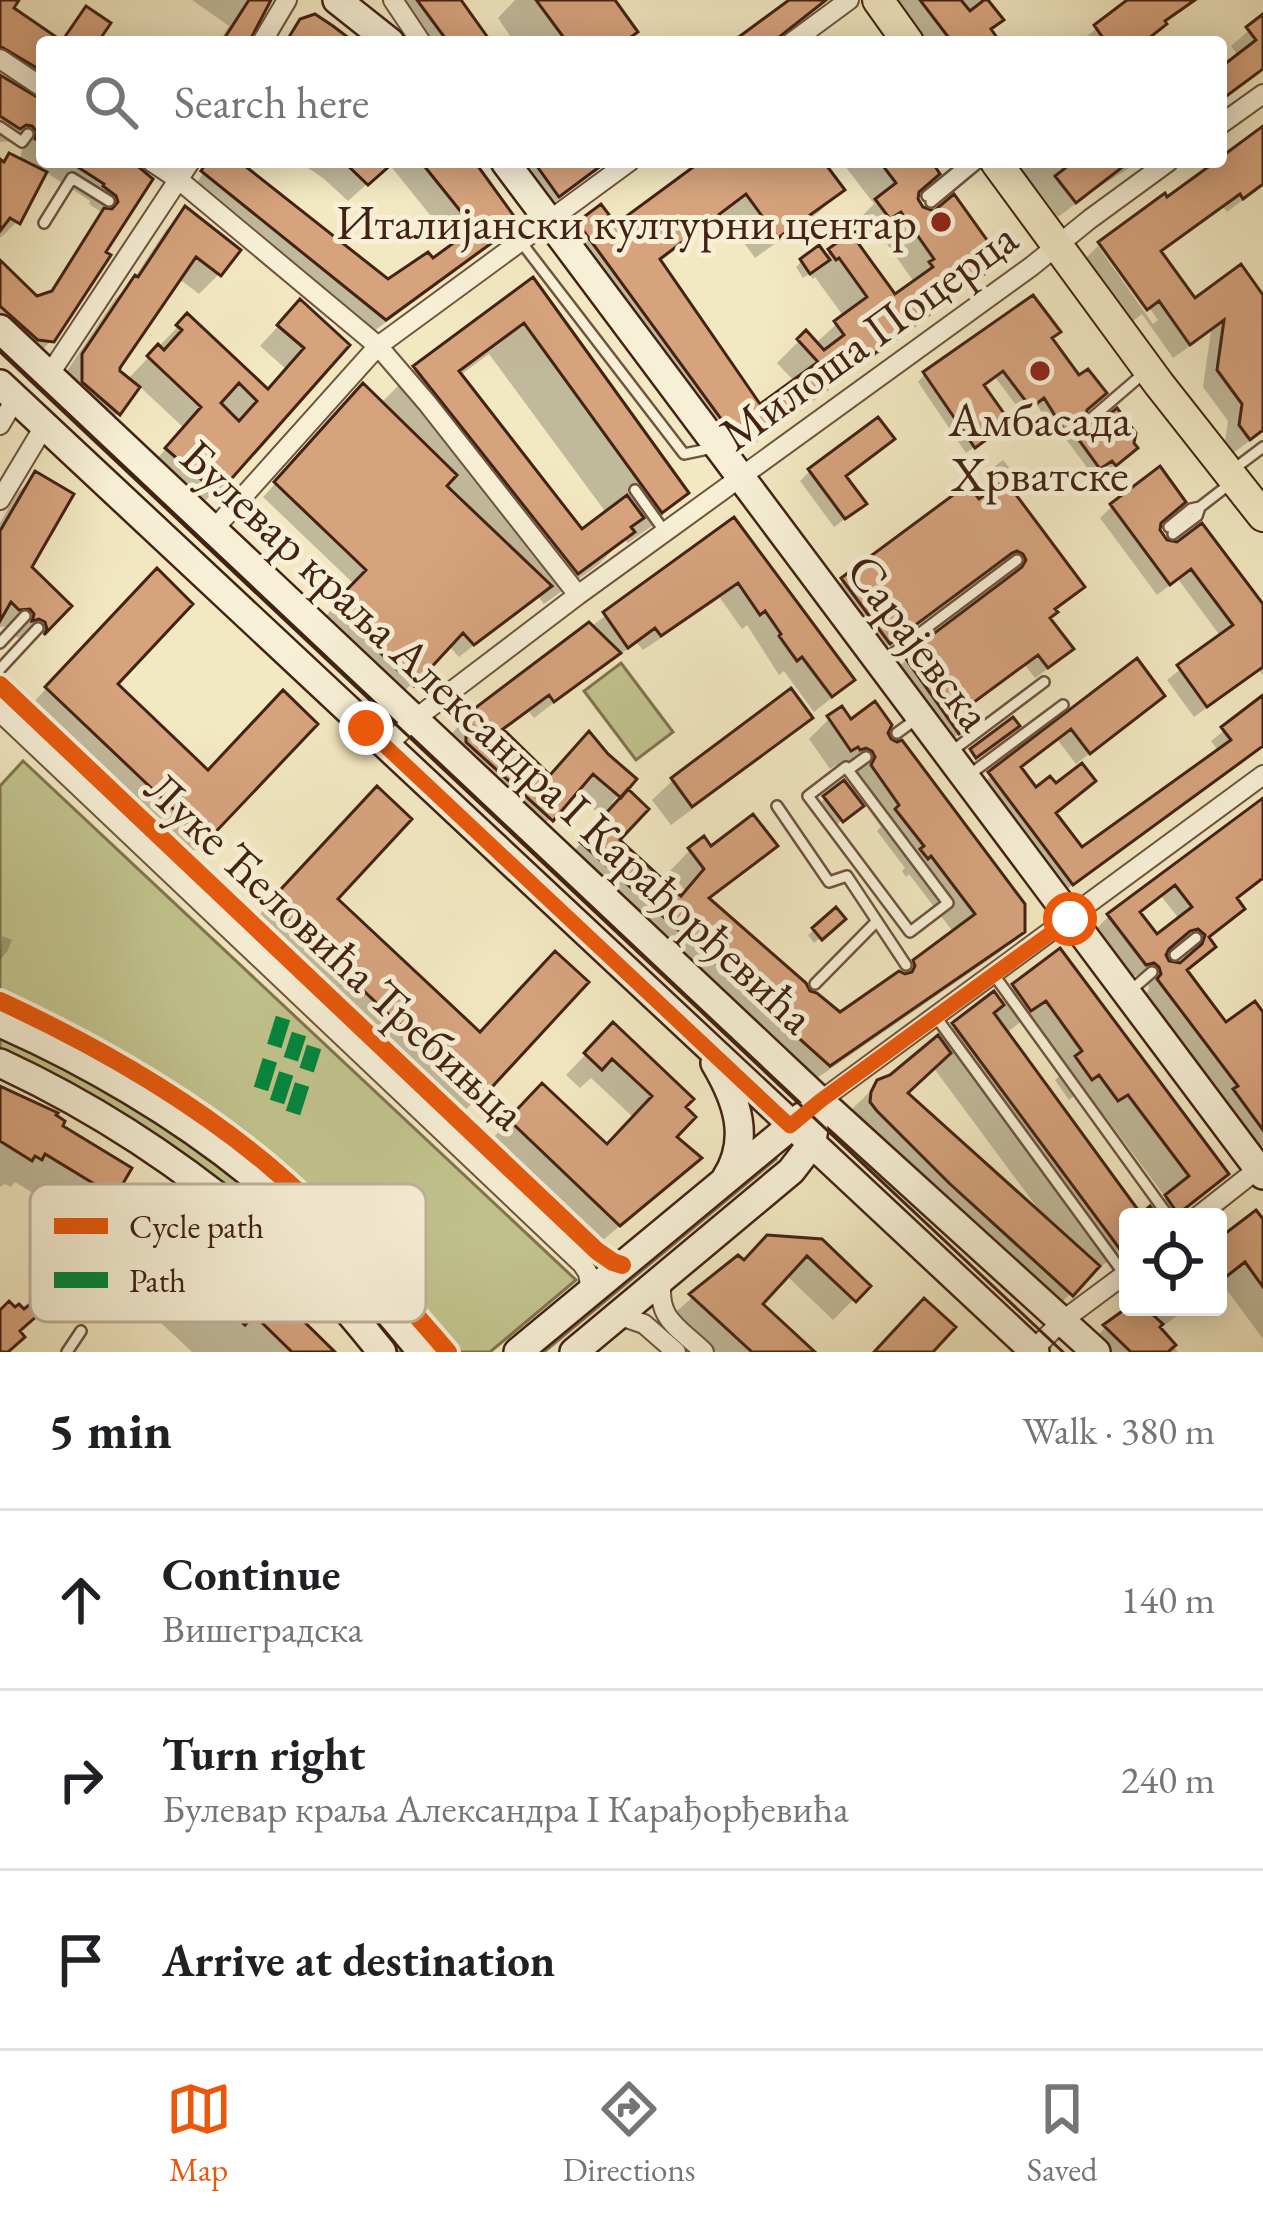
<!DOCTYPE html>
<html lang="en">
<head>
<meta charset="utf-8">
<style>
  :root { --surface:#fff; --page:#f6f6f6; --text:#202124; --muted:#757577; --line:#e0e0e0; --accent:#ea580c }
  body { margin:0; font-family:"EB Garamond",serif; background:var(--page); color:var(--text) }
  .controls { position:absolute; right:36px; bottom:36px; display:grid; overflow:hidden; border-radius:12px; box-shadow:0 6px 30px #0003 }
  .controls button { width:108px; height:108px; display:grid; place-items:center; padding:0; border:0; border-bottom:3px solid var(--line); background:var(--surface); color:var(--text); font:60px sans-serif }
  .stop { position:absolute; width:36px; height:36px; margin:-27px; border:9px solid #ea580c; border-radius:50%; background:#fff }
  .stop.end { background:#ea580c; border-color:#fff; box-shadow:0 3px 12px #0008 }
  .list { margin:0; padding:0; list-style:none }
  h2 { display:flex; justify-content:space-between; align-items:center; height:156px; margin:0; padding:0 48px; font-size:51px }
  h2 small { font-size:39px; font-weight:400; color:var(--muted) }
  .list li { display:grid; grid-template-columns:78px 1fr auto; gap:36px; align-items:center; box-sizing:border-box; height:180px; padding:0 48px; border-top:3px solid var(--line) }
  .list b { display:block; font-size:45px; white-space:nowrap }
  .list p { margin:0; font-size:39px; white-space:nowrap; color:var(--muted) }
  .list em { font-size:39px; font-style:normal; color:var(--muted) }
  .icon { flex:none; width:66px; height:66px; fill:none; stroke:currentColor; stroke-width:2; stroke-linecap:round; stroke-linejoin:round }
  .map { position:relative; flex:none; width:1263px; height:1352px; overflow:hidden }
  .search { position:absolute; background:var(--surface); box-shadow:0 6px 30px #0003; left:36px; right:36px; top:36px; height:132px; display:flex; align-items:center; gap:30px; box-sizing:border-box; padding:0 42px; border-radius:12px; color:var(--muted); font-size:45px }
  .sheet { height:696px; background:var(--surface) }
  nav { display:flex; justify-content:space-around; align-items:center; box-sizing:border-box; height:168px; border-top:3px solid var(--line); background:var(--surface); font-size:33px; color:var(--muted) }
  nav a { display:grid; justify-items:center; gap:6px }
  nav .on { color:var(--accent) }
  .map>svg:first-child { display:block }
  .green { fill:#c2c48e; stroke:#827350; stroke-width:3 }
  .shadow { fill:#0003; fill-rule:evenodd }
  .building { fill:#d6a37d; stroke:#432213; stroke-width:3; fill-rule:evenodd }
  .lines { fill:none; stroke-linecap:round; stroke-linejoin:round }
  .lane-casing { stroke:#6f543f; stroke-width:14 }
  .street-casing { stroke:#6f543f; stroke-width:22 }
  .secondary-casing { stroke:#432213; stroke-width:32 }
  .primary-casing { stroke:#432213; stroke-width:34 }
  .lane { stroke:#f7f0d7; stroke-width:9 }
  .street { stroke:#f7f0d7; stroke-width:18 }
  .secondary { stroke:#f7f0d7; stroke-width:27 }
  .primary { stroke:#f2e8c2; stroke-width:30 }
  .tram { stroke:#432213; stroke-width:3 }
  .quiet { stroke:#00873e; stroke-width:15; stroke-dasharray:30 15; stroke-linecap:butt }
  .cycleway-casing { stroke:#f7f0d7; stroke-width:26 }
  .cycleway { stroke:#e8590c; stroke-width:18 }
  .route { stroke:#ea580c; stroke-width:15 }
  .poi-dot { fill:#8f2418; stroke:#f7f0d7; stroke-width:4.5 }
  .labels { text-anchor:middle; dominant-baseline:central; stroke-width:10; stroke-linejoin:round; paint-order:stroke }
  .poi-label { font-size:48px; fill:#432213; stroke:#f7f0d7; text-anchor:end }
  .street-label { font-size:48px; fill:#432213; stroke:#f7f0d7 }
  .key { fill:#f7f0d7; stroke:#c1b29c; stroke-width:3 }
  .key-label { font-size:33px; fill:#432213 }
</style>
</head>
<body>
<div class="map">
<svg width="1263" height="1352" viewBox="0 0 1263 1352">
  <rect width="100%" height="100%" fill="#f2e8c2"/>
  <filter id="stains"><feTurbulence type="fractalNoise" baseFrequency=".00167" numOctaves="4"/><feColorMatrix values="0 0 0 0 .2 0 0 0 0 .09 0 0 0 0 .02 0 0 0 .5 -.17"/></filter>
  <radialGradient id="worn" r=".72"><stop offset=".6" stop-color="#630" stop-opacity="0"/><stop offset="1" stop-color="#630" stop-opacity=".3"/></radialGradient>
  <path class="green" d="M621 663 673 732 636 760 584 691Z
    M23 761 576 1280 490 1352H459L349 1228 214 1117 119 1051 49 1014 0 993V786Z
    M0 1023 250 1174 419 1352H382L257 1227 0 1063Z
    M770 1151 776 1159 544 1352H527Z"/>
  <path class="shadow" d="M0 0H15L10 9 58 42H42V103L34 92 0 69Z
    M192 0H269L246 42H219L229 26Z
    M383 0H457L487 42H413Z
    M515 0H611L623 42H514L498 18Z
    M891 0H984L988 31 997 42H923Z
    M1132 0H1194L1162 22 1143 42H1091L1087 36Z
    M1263 18V69L1221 101V70L1239 57 1231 46Z
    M0 79 42 107V162H128L137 168 52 340 35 357 0 336V264L36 300 46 297 101 212 89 204 90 201 44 171 17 222 0 238V162L20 161 22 149 16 141 0 142Z
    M1263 130V185L1227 212 1223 207 1159 254 1194 302 1263 300V431L1233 453 1225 441 1228 421 1203 387 1211 331 1173 358 1142 314 1131 323 1085 259 1098 246 1153 324 1158 320 1102 242 1167 201Z
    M210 162H241L239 165 388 283 432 262 455 246 389 164 348 201 323 178 299 162H470L515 223 497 241 366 337 195 186Z
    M500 162H609L537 215Z
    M705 162H821L841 190 819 212 755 258 723 214 658 263 759 409 795 382 777 363 806 334 815 344 844 317 815 277 813 279 809 274 803 278 796 267 802 261 824 258 830 251 855 244 894 298 914 282 878 231 867 239 855 223 874 204 842 162H927L916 194 921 209 998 261 976 283 720 469 557 246 579 224 615 229Z
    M1017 162H1139L1094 190 1058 217Z
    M186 210 219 274 199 294 178 278 117 367V373L127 380 187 317 267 392 286 369 260 346 281 323 346 345 196 511 148 469 184 428 138 385 118 413 98 433 63 377 115 299 131 283 166 230Z
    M533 282 685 493 652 526 628 543 624 539 598 565 544 604 538 596 459 657 448 645 399 697 321 621 355 585 263 497 350 401 380 404 415 369ZM489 354 607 514 581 533 459 376Z
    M1049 339 1084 410 1083 423 1127 456 1107 471 1103 466 1092 474 1062 434 1057 438 1036 403 1022 413 995 377 981 386 999 430 966 453 918 382 925 374Z
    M1003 460 1012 471 1003 478 994 467Z
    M810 471 843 477 853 513 834 527 800 481Z
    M36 475 28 567 68 606 29 646 27 641 16 637 11 626 0 627V523L17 493Z
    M967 488 979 504 1081 587 1047 619 1058 661 1035 678 1025 665 967 707 964 730 946 744 894 670 1016 574 1012 565 1004 561 997 564 877 654 831 592 843 581Z
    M1112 506 1158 524 1157 530 1165 543 1263 607V675L1259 670 1194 717 1167 680 1221 637 1178 579 1157 595 1100 518Z
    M733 522 851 680 834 696 814 712 784 671 779 675 747 625 742 629 720 598 643 650 637 643 609 661 534 718 529 712 501 732 549 778 570 754 632 779 612 803 616 807V840L680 899 686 892 670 871 690 850 774 846 753 866 707 901 808 994 840 1016 902 976 954 933 909 874 906 877 902 871 905 868 877 831 881 827 863 802 832 829 816 807 825 798 849 792 856 780 836 765 830 769 809 739 829 719 885 733 1022 930 1000 952 807 1085 562 864 604 818 574 792 532 838 448 737 468 717Z
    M137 593 113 684 205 839 185 859 27 709Z
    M1136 662 1149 708 1076 764 1057 739 1018 769 1081 851 1219 752 1211 741 1263 699V746L1059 895 978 787Z
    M809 717 789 737 671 825 652 800 673 780Z
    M1263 802V878L1235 900 1184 971 1225 1027 1263 1011V1146L1260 1148 1253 1146 1222 1104 1227 1100 1146 994 1149 989 1147 980 1140 975 1133 976 1096 929 1109 916ZM1161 896 1180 920 1156 939 1137 914ZM1184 941 1192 947 1191 957 1181 966H1169L1163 955 1175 942Z
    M357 810 333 899 479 1036 585 982 458 1118 251 924Z
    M836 911 842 919 814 943 808 935Z
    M2 936 12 940 7 952 0 959Z
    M1059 952 1225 1174 1176 1217H1128V1246L1087 1277 1046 1318 847 1119 853 1108 879 1083 891 1077 994 996 998 1002 1014 987ZM1022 1021 1061 1074 1055 1080 1069 1100 1075 1095 1094 1121 1104 1115 1166 1198 1151 1213 1146 1208 1138 1215 1005 1034ZM933 1067 1042 1214 905 1094Z
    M613 1026 689 1099 673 1137 678 1178 598 1244 490 1141 542 1087 606 1148 634 1118 591 1078 580 1088 566 1075Z
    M0 1090 128 1169 107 1204 78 1233 69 1227 74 1218 15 1182 11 1187 5 1184 0 1187Z
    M179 1202 270 1293 331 1352H192L110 1275Z
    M1263 1224V1339L1221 1282 1218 1285V1243Z
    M821 1242 867 1286 833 1320 786 1275 759 1305 804 1352H710L671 1316 737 1259 743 1263Z
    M1133 1307H1189L1158 1330 1178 1352H1081L1105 1328Z"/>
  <path class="building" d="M0 0H19L14 8 62 41 86 6 111 23 98 42H42V71L0 46Z
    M249 0H271L249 42H222Z
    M417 0H461L491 42H448Z
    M536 0H615L638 32 624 42H567Z
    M789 0H826L773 42H732Z
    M920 0H961L970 11 984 0H988L1004 20 991 29 1000 42H952Z
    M1127 0H1195L1165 21 1167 24 1144 42H1106L1094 25Z
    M315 14 333 26 354 42H286L300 19Z
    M1263 14V69L1221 100V67L1256 40 1246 27Z
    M0 75 42 100V144L35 139 37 132 32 126 26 125 20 129 0 116Z
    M1263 126V184L1243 199 1240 194 1161 251 1195 298 1241 264 1263 295V430L1250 440 1239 425 1242 404 1217 370 1224 320 1190 345 1159 301 1147 310 1098 242 1165 193 1167 197 1215 162H1221V157Z
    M9 153 47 172 20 224 10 218 0 231V159L4 162Z
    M70 162H133L153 179 106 252 111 255 54 342 38 340 0 306V260L37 296 52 291 104 208 112 209 118 202 116 196 103 186 104 184Z
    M207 162H240L388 279 428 252 433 258 474 228 421 162H475L519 223 386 320 201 171Z
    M344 162H394L368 185Z
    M534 162H606L559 197Z
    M700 162H824L845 190 778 238 746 194 660 259 760 404 818 362 797 339 806 330 824 350 844 335 834 321 867 297 839 258 836 260 828 249 855 230 863 240 858 243 895 294 933 267 929 262 934 259 901 212 890 219 875 199 896 183 880 162H932L940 174 919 192 918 199 923 207 934 211 954 194 1002 261 743 449 577 222 601 204 616 224Z
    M1073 162H1129L1076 203 1055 176Z
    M185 206 241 250 221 276 196 257 120 368V371L140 387 120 415 82 382V354L135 275 138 277Z
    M819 245 830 260 810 274 800 259Z
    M533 277 689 493 662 513 524 323 459 371 582 529 627 495 644 518 631 527 635 532 578 574 413 366Z
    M1033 295 1061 332 1052 338 1079 375 1088 369 1107 393 1087 410V421L1097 424 1117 408 1136 433 1134 443 1138 448 1116 466 1112 461 1100 469 1071 429 1066 433 1044 398 1031 408 1003 371 984 385 1010 422 975 448 923 372Z
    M300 299 350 345 218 494 165 448 201 407 147 356 158 344 164 350 182 330 176 325 187 313 268 389 304 348 277 325ZM239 383 257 401 239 421 221 403Z
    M363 383 457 475 447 486 552 586 474 645 463 633 414 686 332 605 366 570 274 482Z
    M878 417 895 439 846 476 867 504 845 519 808 469Z
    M1160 466 1186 502 1161 523 1160 530 1167 540 1177 542 1202 523 1263 604V667L1207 707 1177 665 1233 625 1191 569 1170 585 1110 504Z
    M35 471 74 494 32 567 72 606 44 635 47 629 45 622 39 619 32 621 34 614 30 609 19 610 11 602 0 621V531Z
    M1005 480 1085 587 1055 609 1058 612 1050 618 1074 649 1048 668 1038 655 970 705 980 719 959 734 904 656 1022 567 1026 560 1023 554 1017 551 1012 553 890 644 841 578 968 484 979 499Z
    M734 517 855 680 832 697 802 657 797 661 779 636 781 634 765 611 760 615 738 583 661 636 655 628 628 648 603 612Z
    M157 568 193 604 118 684 208 770 283 690 318 724 207 841 45 687Z
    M589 622 621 653 554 702 549 695 503 729 550 775 589 731 608 754 637 779 621 798 593 774 553 821 466 742V715Z
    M1137 658 1165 696 1090 754 1071 729 1021 767 1036 787 1050 776 1056 783 1082 763 1096 781 1056 813 1082 847 1231 740 1221 727 1263 695V746L1073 885 988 772Z
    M791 688 813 718 692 807 671 778Z
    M875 701 892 725 888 733 891 739 897 742 902 740 1025 904V932L830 1066 580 842 628 789 649 809 620 840 681 896 704 869 688 848 704 836 711 846 753 814 778 846 709 898 806 983 810 991 817 993 840 1012 899 971 905 974 912 972 915 966 913 960 975 914 931 856 928 859 920 849 924 846 895 809 899 805 871 765 875 757 872 751 866 748 860 750 858 747 851 751 827 716 842 706 851 719Z
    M1013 717 1020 726 976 758 970 749Z
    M844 780 864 806 843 822 823 796Z
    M377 786 412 819 338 899 480 1032 555 951 589 982 480 1100 269 902Z
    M1263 798V878L1237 898 1245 909 1209 937 1216 947 1187 970 1226 1022 1255 1001 1263 1012V1130L1233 1089 1238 1086 1157 979 1161 974 1159 967 1154 963 1146 965 1107 914ZM1175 885 1192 907 1157 934 1140 912ZM1198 929 1205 935 1202 944 1180 963 1169 961 1166 955 1169 949 1190 931Z
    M836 907 846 919 822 940 812 928Z
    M1060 948 1229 1174 1178 1214 1165 1195 1189 1176 1128 1095 1118 1101 1099 1075 1092 1080 1075 1056 1082 1051 1046 1001 1031 1011 1012 984Z
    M994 991 1004 1005 994 1013 1141 1214 1150 1206 1158 1217H1128V1242L1119 1248 952 1023Z
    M613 1022 694 1099 686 1107 696 1117 677 1137 702 1158 620 1226 508 1119 542 1083 607 1144 652 1096 612 1059 602 1070 584 1053Z
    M938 1035 951 1053 908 1093 1100 1266 1073 1296 949 1183 877 1111 870 1102 871 1092 877 1080 890 1075Z
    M0 1086 58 1113 56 1115 65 1121 63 1126 132 1168 110 1206 96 1197 101 1188 45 1154 42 1160 35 1156 32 1161 0 1141Z
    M179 1198 278 1290 275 1293 335 1352H292L254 1315 245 1325 147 1233Z
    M1256 1210 1263 1219V1287L1245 1262 1218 1283V1239Z
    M767 1235 822 1239 871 1286 856 1302 807 1256 763 1304 815 1352H752L689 1294 738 1255 744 1260Z
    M924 1298 956 1327 933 1352H874Z
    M9 1301 15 1307 19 1304 24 1309 29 1305 38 1315 20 1331 25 1337 8 1352H0V1310Z
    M1128 1307H1144L1163 1324 1160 1327 1176 1345 1168 1352H1131L1103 1325Z"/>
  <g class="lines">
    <defs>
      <path id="lane" d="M0 127 22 142 28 134
        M927 196 965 165
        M931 202 979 162
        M44 223 72 178 109 201
        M521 242 684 454 713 448
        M1094 416 1144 373
        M1234 469 1263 447
        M635 490 665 532
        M1169 527 1191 509 1200 507
        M1173 534 1197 516 1200 507 1231 483
        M0 643 25 616
        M884 660 1017 560
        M0 669 38 628
        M897 733 915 720
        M952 751 1044 682
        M848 770 948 903 910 932 808 796 846 767 848 770 866 757
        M969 775 1063 705
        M777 806 829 882 847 876 906 965
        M1175 955 1196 938
        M994 975 1169 1217
        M815 984 877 921
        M1129 992 1152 972
        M936 1017 1124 1274
        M67 1352 81 1331"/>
      <path id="street" d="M393 0 421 42
        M262 42 287 0
        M792 42 849 0
        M0 59 42 87
        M1221 124 1263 94
        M152 162 179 180 378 346 427 403 578 595
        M49 375 190 162
        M0 425 16 398
        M0 500 45 425
        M214 529 378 346 629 162
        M0 685 597 1251 613 1262 622 1265
        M0 712 582 1264 588 1273 591 1291
        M385 747 415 719 578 595 1032 266 1090 219 1168 162
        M820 1101 1263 775
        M1197 1217 1263 1165
        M662 1279C656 1319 677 1326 704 1352
        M618 1315 644 1324 676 1352
        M1033 1350 1062 1321 1128 1272"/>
      <path id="secondary" d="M337 0 390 42
        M505 162 1263 1175
        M0 329 820 1101 1096 1352
        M0 384 1035 1352
        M0 1023C87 1061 177 1114 251 1174 314 1226 370 1289 422 1352
        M0 1063C106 1112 205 1180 292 1259 308 1273 325 1287 340 1302 355 1318 368 1335 382 1352
        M715 1063C737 1100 751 1139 726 1178
        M518 1352 803 1116
        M574 1352 791 1171 811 1145 814 1129"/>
      <path id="primary" d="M878 0 908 42
        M996 162 1159 384 1263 516"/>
    </defs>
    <use href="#lane" class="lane-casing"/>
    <use href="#street" class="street-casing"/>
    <use href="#secondary" class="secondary-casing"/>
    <use href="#primary" class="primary-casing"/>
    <use href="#lane" class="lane"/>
    <use href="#street" class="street"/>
    <use href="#secondary" class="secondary"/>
    <use href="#primary" class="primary"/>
    <path class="tram" d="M0 352 1063 1352"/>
    <path class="quiet" d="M261 1089 283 1018
      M277 1102 299 1034
      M293 1113 314 1047"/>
    <defs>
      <path id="cycleway" d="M0 685 597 1251 613 1262 622 1265
        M0 1001C95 1045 188 1098 268 1165 334 1221 392 1287 448 1352"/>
    </defs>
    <use href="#cycleway" class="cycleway-casing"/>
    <use href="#cycleway" class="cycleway"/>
  </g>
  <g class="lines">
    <path class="route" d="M366 728 790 1126 820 1101 1070 919"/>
  </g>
  <g class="poi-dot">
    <circle cx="941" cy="222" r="12"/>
    <circle cx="1040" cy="371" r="12"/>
  </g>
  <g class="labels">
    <g class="poi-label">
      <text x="917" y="222">Италијански културни центар</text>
      <text x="1040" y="419" text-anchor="middle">Амбасада<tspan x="1040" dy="55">Хрватске</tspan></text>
    </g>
    <g class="street-label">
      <text transform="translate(868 335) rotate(-36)">Милоша Поцерца</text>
      <text transform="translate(920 642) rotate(53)">Сарајевска</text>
      <text transform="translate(498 736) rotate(43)">Булевар краља Александра I Карађорђевића</text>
      <text transform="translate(336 950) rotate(43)">Луке Ћеловића Требињца</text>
    </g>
  </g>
  <rect x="30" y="1184" width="396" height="138" rx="18" class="key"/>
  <rect x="54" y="1218" width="54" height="16" fill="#e8590c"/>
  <rect x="54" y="1272" width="54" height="16" fill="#00873e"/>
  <g class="key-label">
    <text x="129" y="1238">Cycle path</text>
    <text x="129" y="1292">Path</text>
  </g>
  <rect width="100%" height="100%" filter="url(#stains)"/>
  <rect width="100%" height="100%" fill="url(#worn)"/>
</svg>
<div class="controls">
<button><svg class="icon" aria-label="locate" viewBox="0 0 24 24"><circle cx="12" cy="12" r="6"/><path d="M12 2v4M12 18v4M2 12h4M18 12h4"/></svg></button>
</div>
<div class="stop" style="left:1070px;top:919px"></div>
<div class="stop end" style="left:366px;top:728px"></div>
<div class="search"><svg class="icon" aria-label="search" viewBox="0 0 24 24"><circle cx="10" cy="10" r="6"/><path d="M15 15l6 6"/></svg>Search here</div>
</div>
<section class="sheet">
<h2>5 min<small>Walk · 380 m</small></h2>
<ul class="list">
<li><svg class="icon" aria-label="ahead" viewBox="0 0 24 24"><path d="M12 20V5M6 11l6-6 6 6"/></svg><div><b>Continue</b><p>Вишеградска</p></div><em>140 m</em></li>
<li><svg class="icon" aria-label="right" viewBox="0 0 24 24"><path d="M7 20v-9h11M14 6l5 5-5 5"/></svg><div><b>Turn right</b><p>Булевар краља Александра I Карађорђевића</p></div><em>240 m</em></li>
<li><svg class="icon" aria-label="arrive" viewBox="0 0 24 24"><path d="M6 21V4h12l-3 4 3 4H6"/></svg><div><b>Arrive at destination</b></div></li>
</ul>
</section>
<nav>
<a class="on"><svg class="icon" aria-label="map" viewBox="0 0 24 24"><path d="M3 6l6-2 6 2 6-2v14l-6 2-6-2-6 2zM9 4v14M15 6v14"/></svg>Map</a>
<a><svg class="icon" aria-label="directions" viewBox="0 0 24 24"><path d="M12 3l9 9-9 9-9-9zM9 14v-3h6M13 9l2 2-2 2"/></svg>Directions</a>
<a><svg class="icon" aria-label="saved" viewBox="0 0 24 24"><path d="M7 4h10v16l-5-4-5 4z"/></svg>Saved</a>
</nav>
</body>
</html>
